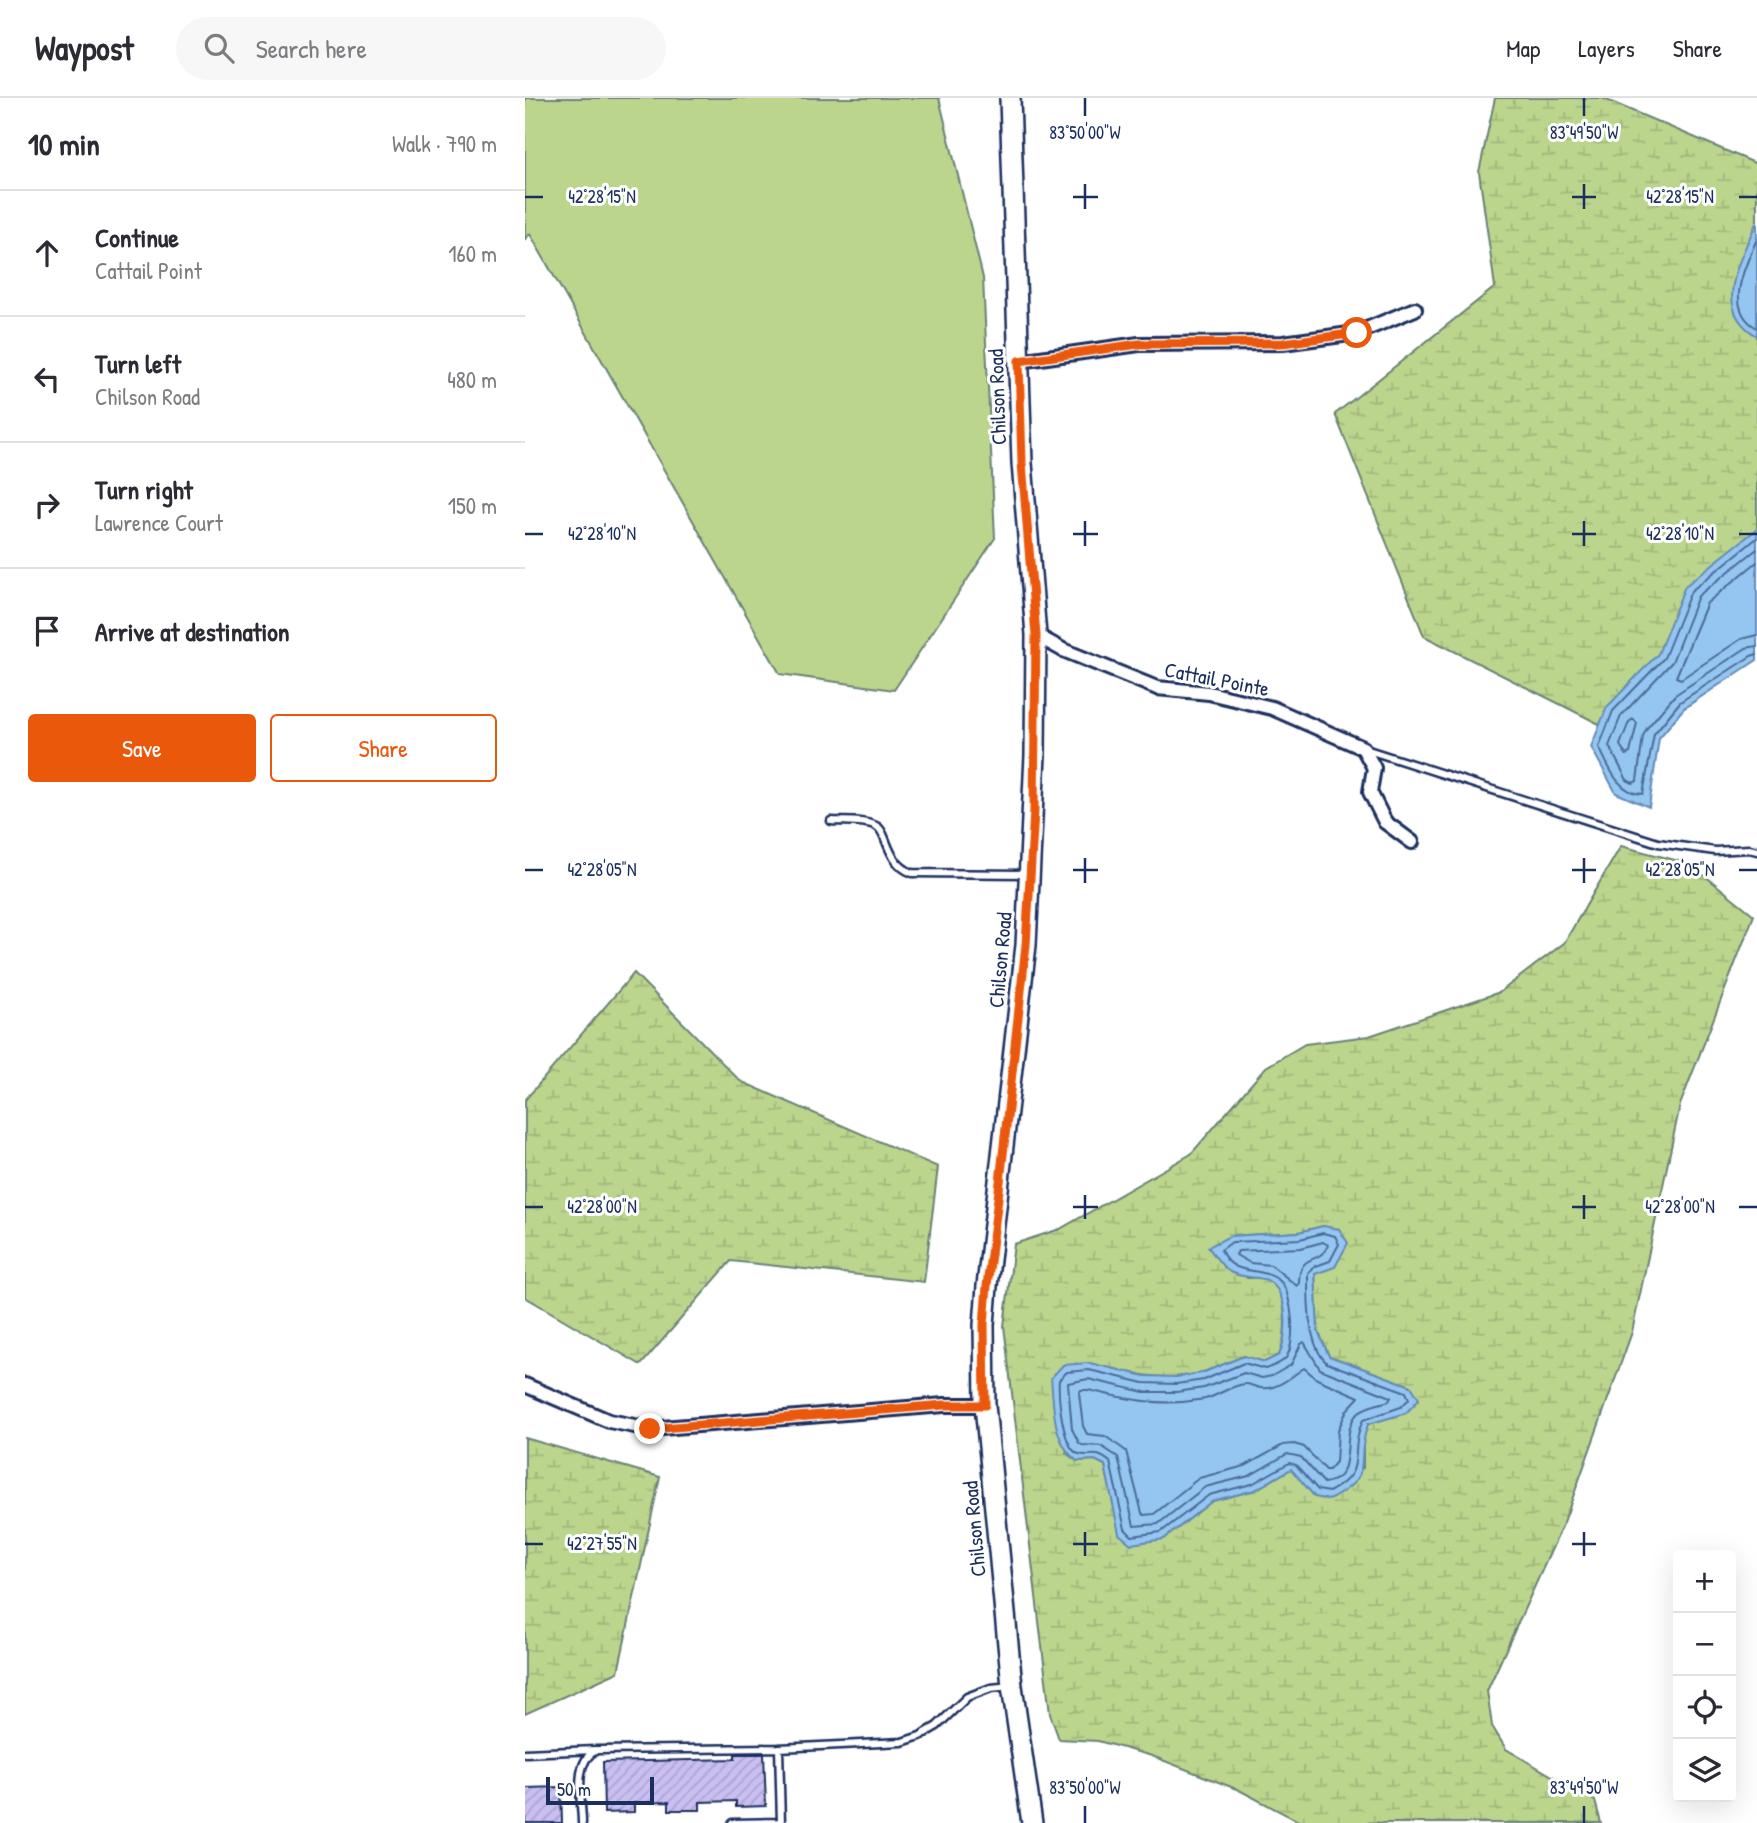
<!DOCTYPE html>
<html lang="en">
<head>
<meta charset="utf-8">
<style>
  :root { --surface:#fff; --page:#f7f7f7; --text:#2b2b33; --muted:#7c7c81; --line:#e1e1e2; --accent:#ea580c }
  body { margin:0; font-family:"Patrick Hand",sans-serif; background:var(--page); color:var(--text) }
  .controls { position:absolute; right:21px; bottom:21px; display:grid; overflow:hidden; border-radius:7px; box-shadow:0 7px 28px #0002 }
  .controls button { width:63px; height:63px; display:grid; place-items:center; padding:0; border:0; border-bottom:2px solid var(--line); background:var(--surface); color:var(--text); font:35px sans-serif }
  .scale { position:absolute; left:21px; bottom:18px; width:108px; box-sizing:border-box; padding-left:7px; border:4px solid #1b2f5e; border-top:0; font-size:19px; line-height:24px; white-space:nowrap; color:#1b2f5e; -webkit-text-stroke:5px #fff; paint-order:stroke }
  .stop { position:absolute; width:21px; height:21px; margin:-16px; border:5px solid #ea580c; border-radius:50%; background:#fff }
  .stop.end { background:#ea580c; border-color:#fff; box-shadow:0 2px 7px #0008 }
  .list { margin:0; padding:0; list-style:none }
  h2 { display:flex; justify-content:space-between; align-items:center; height:91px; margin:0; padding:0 28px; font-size:30px }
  h2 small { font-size:23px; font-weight:400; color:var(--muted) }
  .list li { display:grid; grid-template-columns:46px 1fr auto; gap:21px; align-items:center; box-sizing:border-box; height:126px; padding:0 28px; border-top:2px solid var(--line) }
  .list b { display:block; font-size:26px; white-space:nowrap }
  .list p { margin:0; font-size:23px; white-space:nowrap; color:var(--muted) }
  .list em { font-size:23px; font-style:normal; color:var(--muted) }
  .actions { display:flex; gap:14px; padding:21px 28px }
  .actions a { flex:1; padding:16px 0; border:2px solid var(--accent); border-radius:7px; text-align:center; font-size:24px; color:var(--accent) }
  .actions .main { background:var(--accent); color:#fff }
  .icon { flex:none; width:38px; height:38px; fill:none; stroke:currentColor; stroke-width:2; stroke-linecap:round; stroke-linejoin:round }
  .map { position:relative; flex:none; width:1232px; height:1725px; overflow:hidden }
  header { display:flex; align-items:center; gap:42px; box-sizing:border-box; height:98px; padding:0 35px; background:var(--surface); border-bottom:2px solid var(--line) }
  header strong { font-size:33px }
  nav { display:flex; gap:38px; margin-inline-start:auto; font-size:24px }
  .search { width:490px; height:63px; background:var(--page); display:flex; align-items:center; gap:18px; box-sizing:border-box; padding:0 24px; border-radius:38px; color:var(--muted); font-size:26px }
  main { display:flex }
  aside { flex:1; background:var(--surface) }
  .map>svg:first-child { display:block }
  .green { fill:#bbd58c; stroke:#6b8275; stroke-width:2 }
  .wetland { fill:url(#wetland-marsh); stroke:#6b8275; stroke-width:2; fill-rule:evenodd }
  .water { fill:#94c6f1; stroke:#648ab6; stroke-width:2 }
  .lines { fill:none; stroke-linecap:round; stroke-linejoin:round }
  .shore { stroke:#4b6b99; stroke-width:2 }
  .building { fill:url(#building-hatch); stroke:#1b2f5e; stroke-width:2 }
  .lane-casing { stroke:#1b2f5e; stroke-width:11 }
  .street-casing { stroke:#1b2f5e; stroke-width:18 }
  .secondary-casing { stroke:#1b2f5e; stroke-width:24 }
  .lane { stroke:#fff; stroke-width:6 }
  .street { stroke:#fff; stroke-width:12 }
  .secondary { stroke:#fff; stroke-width:19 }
  .route { stroke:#ea580c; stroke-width:9 }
  .ticks { fill:none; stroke:#1b2f5e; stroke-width:2.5 }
  .labels { text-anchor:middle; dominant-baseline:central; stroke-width:6; stroke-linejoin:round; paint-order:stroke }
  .street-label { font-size:21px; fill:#1b2f5e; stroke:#fff }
  .ticks-label { font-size:18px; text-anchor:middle; fill:#1b2f5e; stroke:#fff; stroke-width:6; stroke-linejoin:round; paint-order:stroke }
</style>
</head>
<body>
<header>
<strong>Waypost</strong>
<div class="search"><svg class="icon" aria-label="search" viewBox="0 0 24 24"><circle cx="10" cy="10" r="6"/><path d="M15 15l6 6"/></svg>Search here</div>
<nav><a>Map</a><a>Layers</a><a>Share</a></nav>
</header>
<main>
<aside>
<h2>10 min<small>Walk · 790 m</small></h2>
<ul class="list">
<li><svg class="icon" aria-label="ahead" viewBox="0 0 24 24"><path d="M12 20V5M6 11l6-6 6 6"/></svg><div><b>Continue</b><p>Cattail Point</p></div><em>160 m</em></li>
<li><svg class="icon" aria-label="left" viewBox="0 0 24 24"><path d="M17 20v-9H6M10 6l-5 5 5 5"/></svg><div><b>Turn left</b><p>Chilson Road</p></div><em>480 m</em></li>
<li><svg class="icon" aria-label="right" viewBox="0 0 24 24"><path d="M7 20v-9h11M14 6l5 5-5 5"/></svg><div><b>Turn right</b><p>Lawrence Court</p></div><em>150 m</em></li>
<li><svg class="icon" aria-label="arrive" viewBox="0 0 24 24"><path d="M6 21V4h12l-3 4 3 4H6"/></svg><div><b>Arrive at destination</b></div></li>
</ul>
<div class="actions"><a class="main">Save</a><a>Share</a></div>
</aside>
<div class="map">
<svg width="1232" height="1725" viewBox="0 0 1232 1725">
  <defs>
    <pattern id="wetland-marsh" width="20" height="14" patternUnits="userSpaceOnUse" patternTransform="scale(1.75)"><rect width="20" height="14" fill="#bbd58c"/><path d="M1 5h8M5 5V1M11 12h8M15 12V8" fill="none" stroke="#a0b77b"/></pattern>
    <pattern id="building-hatch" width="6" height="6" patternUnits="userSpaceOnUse" patternTransform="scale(1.75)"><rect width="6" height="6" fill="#c9bff1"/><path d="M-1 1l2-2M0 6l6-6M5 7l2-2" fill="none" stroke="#aca4d1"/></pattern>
  </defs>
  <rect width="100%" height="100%" fill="#fff"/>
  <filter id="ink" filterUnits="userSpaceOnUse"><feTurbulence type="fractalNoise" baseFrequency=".0143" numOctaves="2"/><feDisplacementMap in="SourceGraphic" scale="14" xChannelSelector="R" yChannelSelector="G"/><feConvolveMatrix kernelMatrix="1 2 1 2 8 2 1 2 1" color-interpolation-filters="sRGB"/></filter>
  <g filter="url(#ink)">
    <path class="green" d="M0 0H414L458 180 470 440 369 592 255 576 5 136 0 141Z"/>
    <path class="wetland" d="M970 0H1077L1232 66V560L1110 644 899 538 810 316 970 189 954 74Z
      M1096 748 1165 766 1229 817 1155 1007 1107 1234 1039 1424 962 1593 967 1628 981 1651 1070 1703 1076 1725H777L714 1692 627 1658 573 1643 534 1641 525 1616 479 1228 489 1146 535 1131 666 1056 741 969 780 946 844 938 975 894 1039 845ZM798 1128 790 1175 793 1233 804 1258 886 1288 881 1315 843 1326 838 1341V1370L766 1371 730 1392 687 1403 639 1441 585 1391 580 1367 570 1362 552 1363 541 1355 564 1265C601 1274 640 1286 678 1274 692 1270 705 1263 719 1258L740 1264 755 1257C762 1237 765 1188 739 1180 734 1179 727 1180 722 1180L705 1138 774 1134Z
      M109 875 215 983 413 1069 399 1184 206 1163 116 1267 0 1199V1002Z
      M0 1340 135 1379 93 1574 0 1616Z"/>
    <path class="water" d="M1232 123V238C1185 211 1216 161 1232 123Z
      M1232 431V562L1159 610 1134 640 1124 709 1091 695 1066 649 1082 609 1133 556 1160 488Z
      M798 1128 814 1131 823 1145 810 1169 790 1176 793 1233 804 1258 886 1288 894 1301 881 1315 843 1326C828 1367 853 1376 804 1402L790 1399 766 1371 730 1392 687 1403 639 1441 606 1446 594 1436 580 1367 570 1362 552 1363C527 1344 529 1309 526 1280L538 1267 564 1265 620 1278 651 1279 677 1275 719 1258 740 1264 754 1257C763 1236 765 1195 742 1182 733 1178 719 1181 705 1174 696 1169 690 1157 683 1149L705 1138 774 1134Z"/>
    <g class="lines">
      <path class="shore" d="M1232 141C1220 168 1198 211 1232 230
        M1232 440 1166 493 1139 560 1088 613 1074 649C1084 669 1093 696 1118 696L1129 636 1155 604 1226 558 1232 556
        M1232 451 1173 498 1147 564 1096 618 1084 648 1102 682 1108 685 1112 683 1118 638 1122 630 1150 597 1221 550 1232 548
        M1232 464 1182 505 1151 579 1156 581 1216 541 1232 537
        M1108 621 1112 625 1105 655 1101 657 1095 647 1104 624Z
        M798 1135 810 1138 814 1146 805 1163 788 1169 783 1175C783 1200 782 1247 802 1265L881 1294 884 1301 876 1309 838 1322C822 1356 845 1373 804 1394L793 1392 771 1367 764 1365 727 1386 684 1397 636 1434 607 1438 600 1431 585 1364C569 1351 568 1360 554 1356 537 1351 533 1297 534 1282L542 1274 564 1272 619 1285 651 1286 679 1282 719 1265 740 1271C746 1269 755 1266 760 1261 772 1248 768 1195 755 1183 735 1166 708 1181 696 1152L707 1144 775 1141Z
        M798 1144 803 1147C795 1168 774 1153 774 1185L772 1188 746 1167 725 1165 711 1157 713 1153 776 1150Z
        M779 1244 795 1271 866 1299 864 1303C855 1306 840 1308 833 1315 812 1335 836 1381 799 1385L776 1359 762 1356 724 1378 680 1389 633 1426 609 1428 593 1359 576 1348 557 1347 554 1345 547 1331 543 1285 563 1281 619 1294H651L679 1290 719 1275 737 1280 747 1278 766 1267 776 1246Z
        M779 1270 792 1281 834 1299 822 1312 813 1332 811 1364 804 1372H801L779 1349 769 1346 758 1347 720 1368 674 1380 629 1416 619 1417 617 1415 601 1353 580 1338 562 1336 558 1328 554 1295 556 1292H563C606 1302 636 1309 680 1301 693 1298 708 1286 721 1286 726 1286 731 1290 736 1290 753 1292 767 1278 779 1270Z"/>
    </g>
    <path class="building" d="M210 1656H239L241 1708 211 1709V1703L175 1704V1712H144V1704L109 1705V1714L79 1715 78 1664 210 1661Z
      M36 1689 37 1725H0V1690Z"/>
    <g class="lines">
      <defs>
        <path id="lane" d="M840 651 1133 745 1190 753 1224 751 1232 753
          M306 723C319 724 340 722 351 728 363 733 360 764 387 775L503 776
          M0 1655 70 1652
          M57 1725C57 1702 47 1663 72 1652L254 1650
          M207 1725 256 1724
          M256 1725 254 1650 377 1644 395 1638 412 1628 442 1599 466 1590 486 1588"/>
        <path id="street" d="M494 263 614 246 758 245 832 235 890 211
          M511 537 538 552 632 590 684 595 747 610 838 650 849 670 845 694 860 724 887 744
          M0 1287 84 1323 125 1331 419 1307H460"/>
        <path id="secondary" d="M485 0 497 365 511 537 510 657 501 847 462 1188 459 1227 460 1307 487 1588 507 1725"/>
      </defs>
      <use href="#lane" class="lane-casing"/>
      <use href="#street" class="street-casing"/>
      <use href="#secondary" class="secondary-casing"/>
      <use href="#lane" class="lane"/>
      <use href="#street" class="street"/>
      <use href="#secondary" class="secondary"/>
    </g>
  </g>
  <g class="lines" filter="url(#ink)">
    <path class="route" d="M125 1331 419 1307H460L459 1227 462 1188 475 1084 501 847 509 713 511 537 497 365 494 263 614 246 758 245 832 235"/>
  </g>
  <path class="ticks" d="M560 0V18M1059 0V18M560 86V111M1059 86V111M0 99H18M548 99H573M1047 99H1071M1214 99H1232M560 423V448M1059 423V448M0 436H18M548 436H573M1047 436H1071M1214 436H1232M560 760V785M1059 760V785M0 772H18M548 772H573M1047 772H1071M1214 772H1232M560 1097V1121M1059 1097V1121M0 1109H18M548 1109H573M1047 1109H1071M1214 1109H1232M560 1434V1458M1059 1434V1458M0 1446H18M548 1446H573M1047 1446H1071M560 1708V1725M1059 1708V1725"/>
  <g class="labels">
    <g class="street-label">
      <text transform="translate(472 299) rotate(-92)">Chilson Road</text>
      <text transform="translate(692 581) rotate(11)">Cattail Pointe</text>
      <text transform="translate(475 862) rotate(-85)">Chilson Road</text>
      <text transform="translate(449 1431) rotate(-95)">Chilson Road</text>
    </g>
  </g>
  <g class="ticks-label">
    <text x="560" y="41">83°50'00"W</text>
    <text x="1059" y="41">83°49'50"W</text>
    <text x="77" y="105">42°28'15"N</text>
    <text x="1155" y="105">42°28'15"N</text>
    <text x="77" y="442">42°28'10"N</text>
    <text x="1155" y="442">42°28'10"N</text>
    <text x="77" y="778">42°28'05"N</text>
    <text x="1155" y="778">42°28'05"N</text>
    <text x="77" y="1115">42°28'00"N</text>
    <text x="1155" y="1115">42°28'00"N</text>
    <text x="77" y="1452">42°27'55"N</text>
    <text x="560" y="1696">83°50'00"W</text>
    <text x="1059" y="1696">83°49'50"W</text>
  </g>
</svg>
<div class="controls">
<button>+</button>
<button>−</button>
<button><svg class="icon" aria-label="locate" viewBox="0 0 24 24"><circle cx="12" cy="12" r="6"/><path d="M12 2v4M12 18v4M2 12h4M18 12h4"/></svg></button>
<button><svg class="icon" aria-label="layers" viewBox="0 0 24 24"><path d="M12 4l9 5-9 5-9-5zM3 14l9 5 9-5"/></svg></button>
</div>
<div class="scale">50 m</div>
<div class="stop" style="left:832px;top:235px"></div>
<div class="stop end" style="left:125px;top:1331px"></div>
</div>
</main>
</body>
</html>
